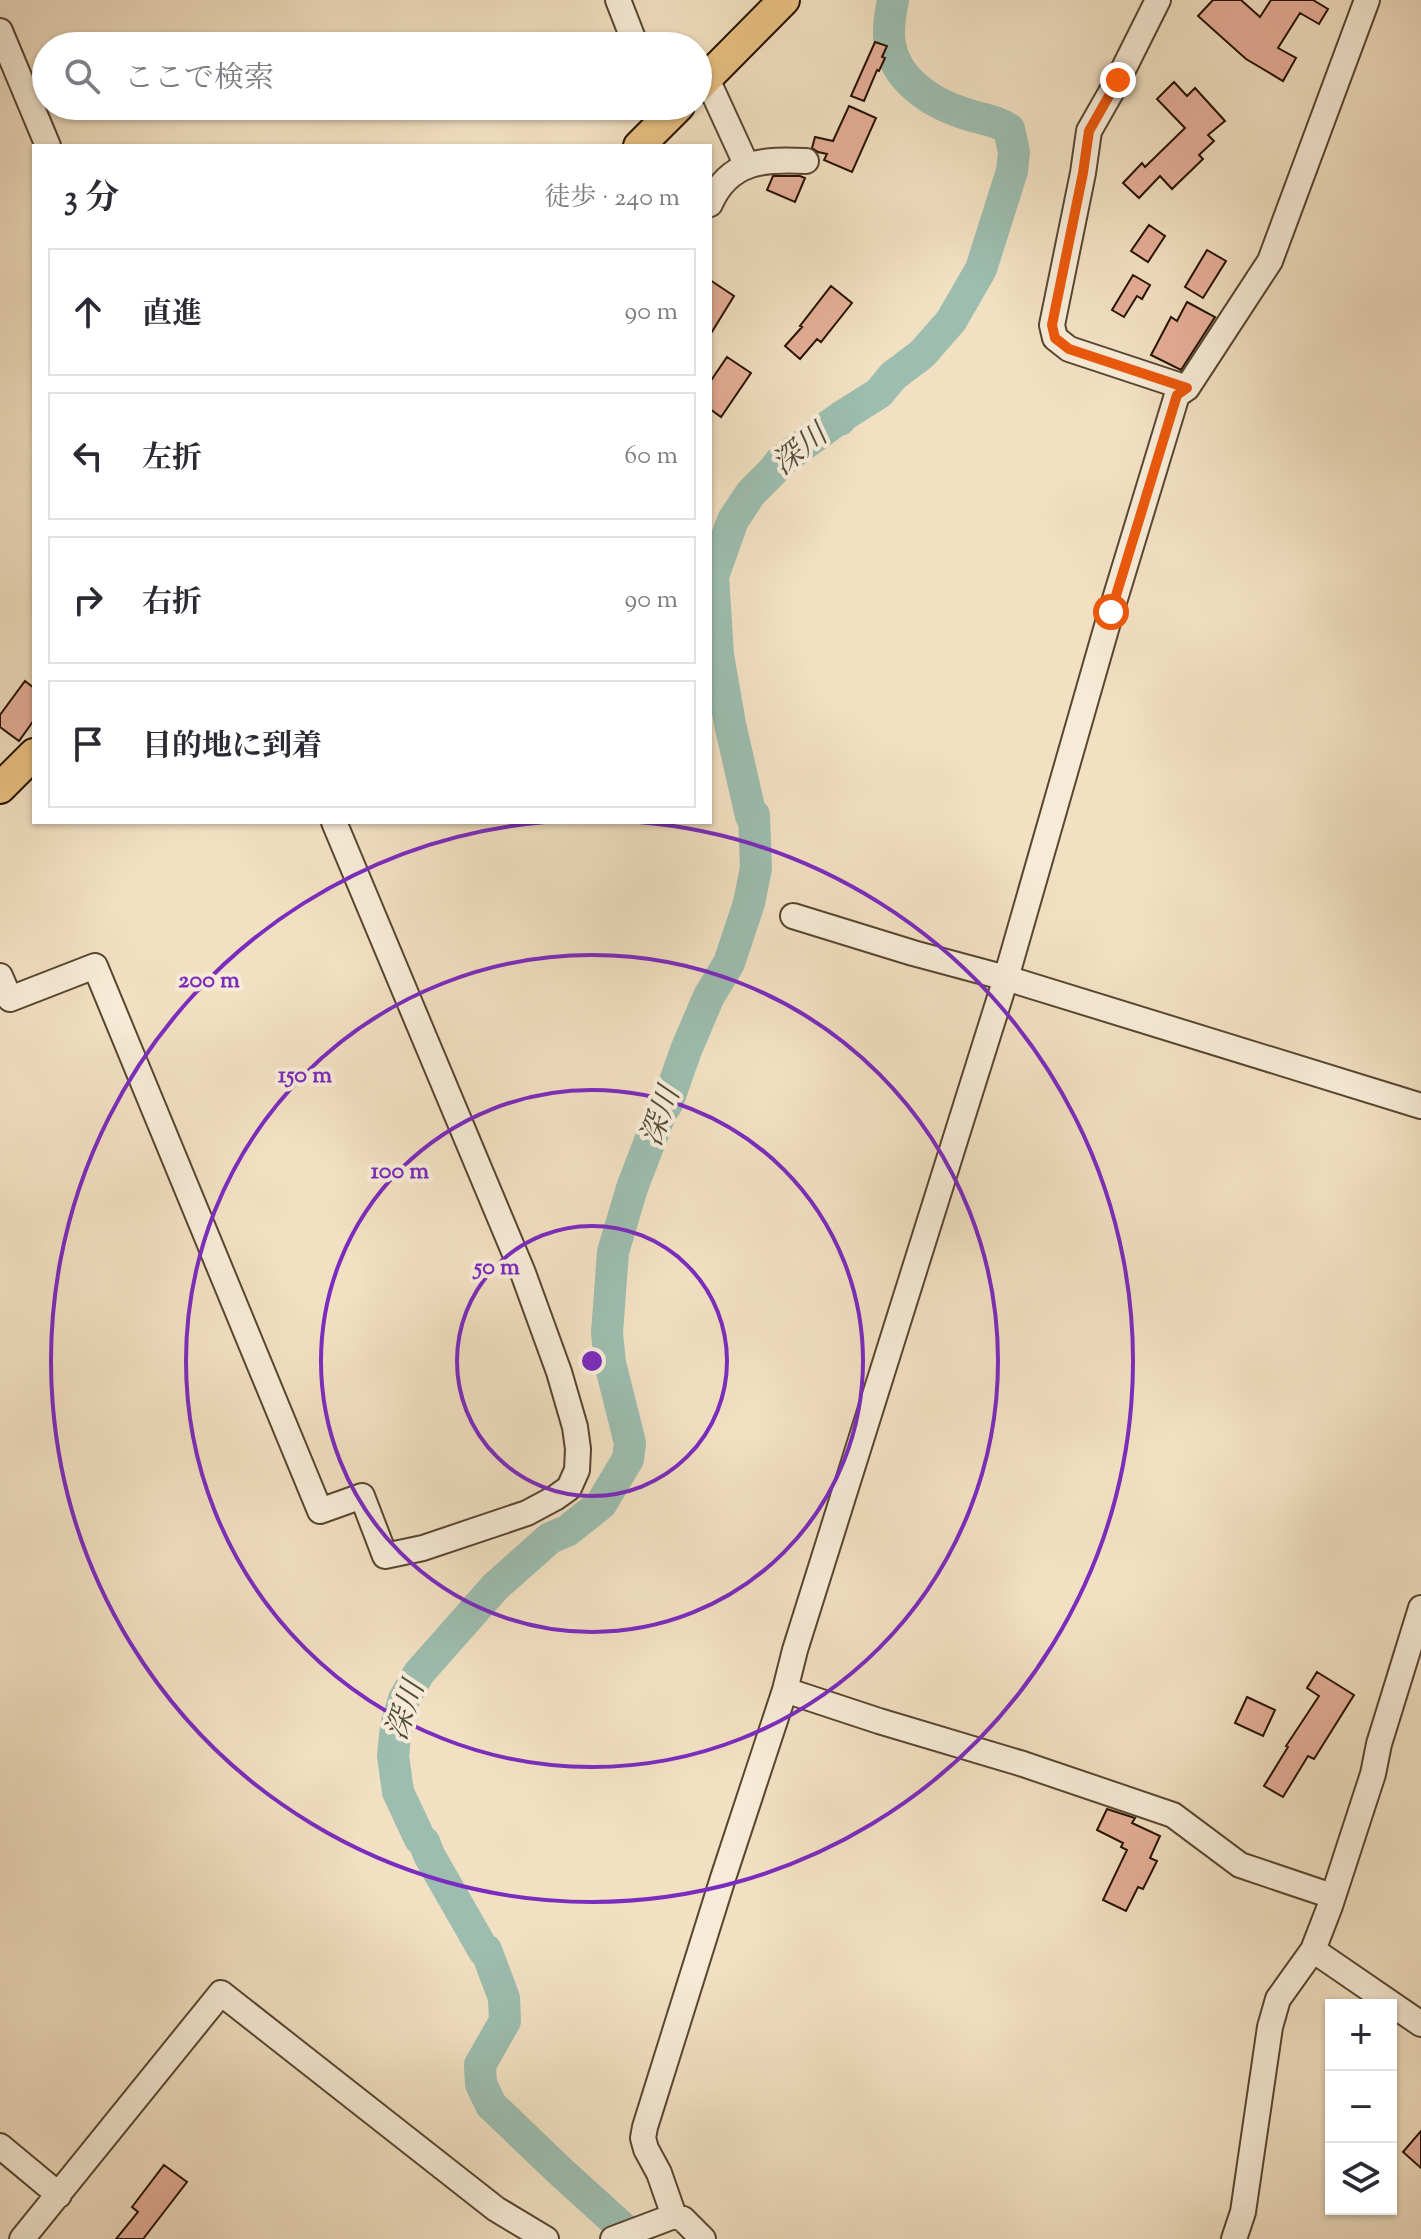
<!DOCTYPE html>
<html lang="ja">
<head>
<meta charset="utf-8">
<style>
  :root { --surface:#fff; --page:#f2f2f3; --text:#2b2b33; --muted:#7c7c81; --line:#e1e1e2 }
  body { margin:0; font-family:"Sorts Mill Goudy","Noto Serif JP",serif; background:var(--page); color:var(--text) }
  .controls { position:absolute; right:24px; bottom:24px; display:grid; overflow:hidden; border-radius:0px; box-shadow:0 2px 6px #0004 }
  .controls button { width:72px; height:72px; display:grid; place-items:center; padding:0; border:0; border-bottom:2px solid var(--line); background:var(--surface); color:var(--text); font:40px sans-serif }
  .stop { position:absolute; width:24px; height:24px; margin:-18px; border:6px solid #ea580c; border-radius:50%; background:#fff }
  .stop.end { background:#ea580c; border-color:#fff; box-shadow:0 2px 8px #0008 }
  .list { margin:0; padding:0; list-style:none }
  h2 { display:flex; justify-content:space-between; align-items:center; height:104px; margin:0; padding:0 32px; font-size:34px }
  h2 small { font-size:26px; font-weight:400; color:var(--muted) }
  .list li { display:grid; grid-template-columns:52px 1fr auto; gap:24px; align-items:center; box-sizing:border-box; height:128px; margin:0 16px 16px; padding:0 16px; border:2px solid var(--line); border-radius:0px }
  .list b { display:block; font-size:30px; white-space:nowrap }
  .list em { font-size:26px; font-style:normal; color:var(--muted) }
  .icon { flex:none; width:44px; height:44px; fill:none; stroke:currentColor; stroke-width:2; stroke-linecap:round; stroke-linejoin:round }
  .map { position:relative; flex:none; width:1421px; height:2239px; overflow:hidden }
  .search { position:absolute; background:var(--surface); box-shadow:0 2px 6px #0004; left:32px; top:32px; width:680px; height:88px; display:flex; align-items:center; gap:20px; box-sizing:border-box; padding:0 28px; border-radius:44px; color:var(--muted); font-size:30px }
  .panel { position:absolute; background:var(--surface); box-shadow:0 2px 6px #0004; left:32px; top:144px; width:680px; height:680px; border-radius:0px }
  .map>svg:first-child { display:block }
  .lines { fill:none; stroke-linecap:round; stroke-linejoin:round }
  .river { stroke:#9cbdaf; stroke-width:32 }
  .building { fill:#e6ae98; stroke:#251200; stroke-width:2 }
  .minor-casing { stroke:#584630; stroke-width:28 }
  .major-casing { stroke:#251200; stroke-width:34 }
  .minor { stroke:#f7ebd7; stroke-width:24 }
  .major { stroke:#e9c081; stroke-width:30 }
  .route { stroke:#ea580c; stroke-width:10 }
  .ring { fill:none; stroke:#7b2cbf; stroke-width:4 }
  .labels { text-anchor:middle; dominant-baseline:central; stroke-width:8; stroke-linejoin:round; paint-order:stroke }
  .water-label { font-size:30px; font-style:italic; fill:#4f4e3d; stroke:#f7ebd7 }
  .centre { fill:#7b2cbf; stroke:#f7ebd7; stroke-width:4 }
  .ring-label { font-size:24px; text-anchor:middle; font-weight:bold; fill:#7b2cbf; stroke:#f7ebd7; stroke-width:8; stroke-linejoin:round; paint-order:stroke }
</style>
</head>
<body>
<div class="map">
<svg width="1421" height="2239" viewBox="0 0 1421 2239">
  <rect width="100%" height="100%" fill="#f2e0c2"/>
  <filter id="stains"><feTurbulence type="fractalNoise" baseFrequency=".0025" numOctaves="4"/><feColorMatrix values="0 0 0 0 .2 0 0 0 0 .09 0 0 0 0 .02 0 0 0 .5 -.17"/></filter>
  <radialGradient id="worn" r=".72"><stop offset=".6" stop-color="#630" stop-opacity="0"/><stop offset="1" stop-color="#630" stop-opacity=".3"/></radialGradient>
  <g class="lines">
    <path class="river" d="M635 2239 561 2172 491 2105 481 2084 480 2065 505 2021 504 1998 486 1950 484 1951 429 1855 424 1842 420 1839 398 1792 393 1756 396 1726 404 1699 419 1673 495 1587 550 1538 567 1531 601 1504 628 1459 630 1443 610 1363 607 1333 613 1252 632 1188 661 1112 667 1104 686 1050 709 996 729 963 749 903 756 868 754 815 751 816 730 724 718 655 713 576 733 520 751 493 773 471 780 462 837 420H840L841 417 879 393 893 376 922 354 951 321 981 269 1012 171 1014 152 1009 129C994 119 979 119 963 113 926 101 888 74 889 31 889 21 891 10 893 0"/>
  </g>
  <path class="building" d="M1213 0H1241L1260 17 1271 0H1313L1328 9 1319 24 1300 13 1278 48 1296 58 1283 81 1246 59 1198 16Z
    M875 42 887 46 882 57 885 58 879 71 877 70 864 101 851 96Z
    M1174 82 1187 96 1195 88 1225 121 1208 135 1214 141 1199 155 1203 159 1172 189 1160 176 1139 198 1123 183 1142 163 1145 167 1185 128 1157 99Z
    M849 106 876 118 852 172 824 160 827 154 818 152 812 148 815 137 833 141Z
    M773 176H800L805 178 795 202 767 190Z
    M1149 225 1165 236 1148 262 1131 251Z
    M1207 250 1226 261 1203 298 1185 287Z
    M1133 275 1150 285 1142 299 1137 296 1124 317 1112 310Z
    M710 280 734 296 710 335Z
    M831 286 852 303 821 342 817 339 800 359 785 346 802 327 800 326Z
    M1187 302 1215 317 1181 370 1151 355 1171 317 1177 321Z
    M727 357 751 373 721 417 710 409V382Z
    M25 681 34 688V720L19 741 0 727V715Z
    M1317 1672 1354 1695 1314 1759 1308 1756 1283 1797 1264 1786 1288 1747 1286 1746 1319 1696 1307 1688Z
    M1247 1697 1275 1710 1263 1736 1235 1723Z
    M1107 1809 1135 1818 1132 1823 1160 1836 1150 1858 1157 1861 1143 1889 1138 1887 1126 1911 1103 1900 1127 1850 1121 1847 1123 1843 1097 1830Z
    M1421 2131V2168L1403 2152Z
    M164 2165 187 2182 143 2239H116L138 2212 132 2207Z"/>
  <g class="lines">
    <defs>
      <path id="minor" d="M618 0 636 46
        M1158 0 1118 80 1089 131 1083 173 1052 325 1055 338 1069 349 1187 388
        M0 31 48 146
        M707 79 746 164
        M710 204C729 160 765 159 806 161
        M793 916 913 953 1006 978 1421 1106
        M0 976 10 999 95 966 320 1511 362 1496 385 1556 423 1548 527 1513 555 1498 569 1488 577 1470 578 1449 575 1427 559 1372 523 1273 334 822
        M785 1690 879 1721 1023 1764 1173 1815 1240 1865 1332 1896
        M1313 1950 1421 2024
        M0 2146 59 2195
        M674 2216 659 2173 646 2149 643 2138 645 2127 723 1878 785 1690 795 1650 1006 978 1111 612 1177 395 1187 388 1270 261 1367 0
        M22 2239 221 1993 496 2209 546 2239
        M613 2239 674 2216 683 2219 703 2239
        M1234 2239 1243 2212 1270 2027 1278 1999 1313 1950 1330 1906 1373 1774 1379 1744 1421 1608"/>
      <path id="major" d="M698 87 784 0
        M639 146 679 106
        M0 788 34 754"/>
    </defs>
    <use href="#minor" class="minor-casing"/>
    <use href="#major" class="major-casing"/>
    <use href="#minor" class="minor"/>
    <use href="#major" class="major"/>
  </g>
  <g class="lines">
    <path class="route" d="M1111 612 1177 395 1187 388 1069 349 1055 338 1052 325 1083 173 1089 131 1118 80"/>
  </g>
  <g class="ring">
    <circle cx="592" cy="1361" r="135"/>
    <circle cx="592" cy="1361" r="271"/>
    <circle cx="592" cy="1361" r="406"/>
    <path d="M639 822A541 541 0 1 1 545 822"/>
  </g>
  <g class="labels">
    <g class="water-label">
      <text transform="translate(801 451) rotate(-39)">深川</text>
      <text transform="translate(662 1117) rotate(-70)">深川</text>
      <text transform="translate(407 1711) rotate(-71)">深川</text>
    </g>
  </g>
  <circle cx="592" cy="1361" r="12" class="centre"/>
  <g class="ring-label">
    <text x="209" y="987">200 m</text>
    <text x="305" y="1082">150 m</text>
    <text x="400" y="1178">100 m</text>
    <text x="497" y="1274">50 m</text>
  </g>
  <rect width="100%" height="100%" filter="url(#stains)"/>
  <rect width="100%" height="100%" fill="url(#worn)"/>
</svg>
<div class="controls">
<button>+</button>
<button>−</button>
<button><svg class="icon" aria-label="layers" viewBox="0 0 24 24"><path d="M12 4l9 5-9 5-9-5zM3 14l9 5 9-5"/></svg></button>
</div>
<div class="stop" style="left:1111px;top:612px"></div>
<div class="stop end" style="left:1118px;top:80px"></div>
<div class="search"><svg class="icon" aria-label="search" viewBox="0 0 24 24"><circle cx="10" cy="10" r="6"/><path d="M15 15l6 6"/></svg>ここで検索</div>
<section class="panel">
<h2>3 分<small>徒歩 · 240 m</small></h2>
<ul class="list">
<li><svg class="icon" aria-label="ahead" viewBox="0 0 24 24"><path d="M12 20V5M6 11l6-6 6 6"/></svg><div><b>直進</b></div><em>90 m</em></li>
<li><svg class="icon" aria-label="left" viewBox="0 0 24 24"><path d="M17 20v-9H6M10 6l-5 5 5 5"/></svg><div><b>左折</b></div><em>60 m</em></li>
<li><svg class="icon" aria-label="right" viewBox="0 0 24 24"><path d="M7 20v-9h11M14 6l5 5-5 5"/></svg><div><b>右折</b></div><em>90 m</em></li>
<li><svg class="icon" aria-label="arrive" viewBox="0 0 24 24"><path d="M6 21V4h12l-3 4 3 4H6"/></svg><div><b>目的地に到着</b></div></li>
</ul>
</section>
</div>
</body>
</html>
